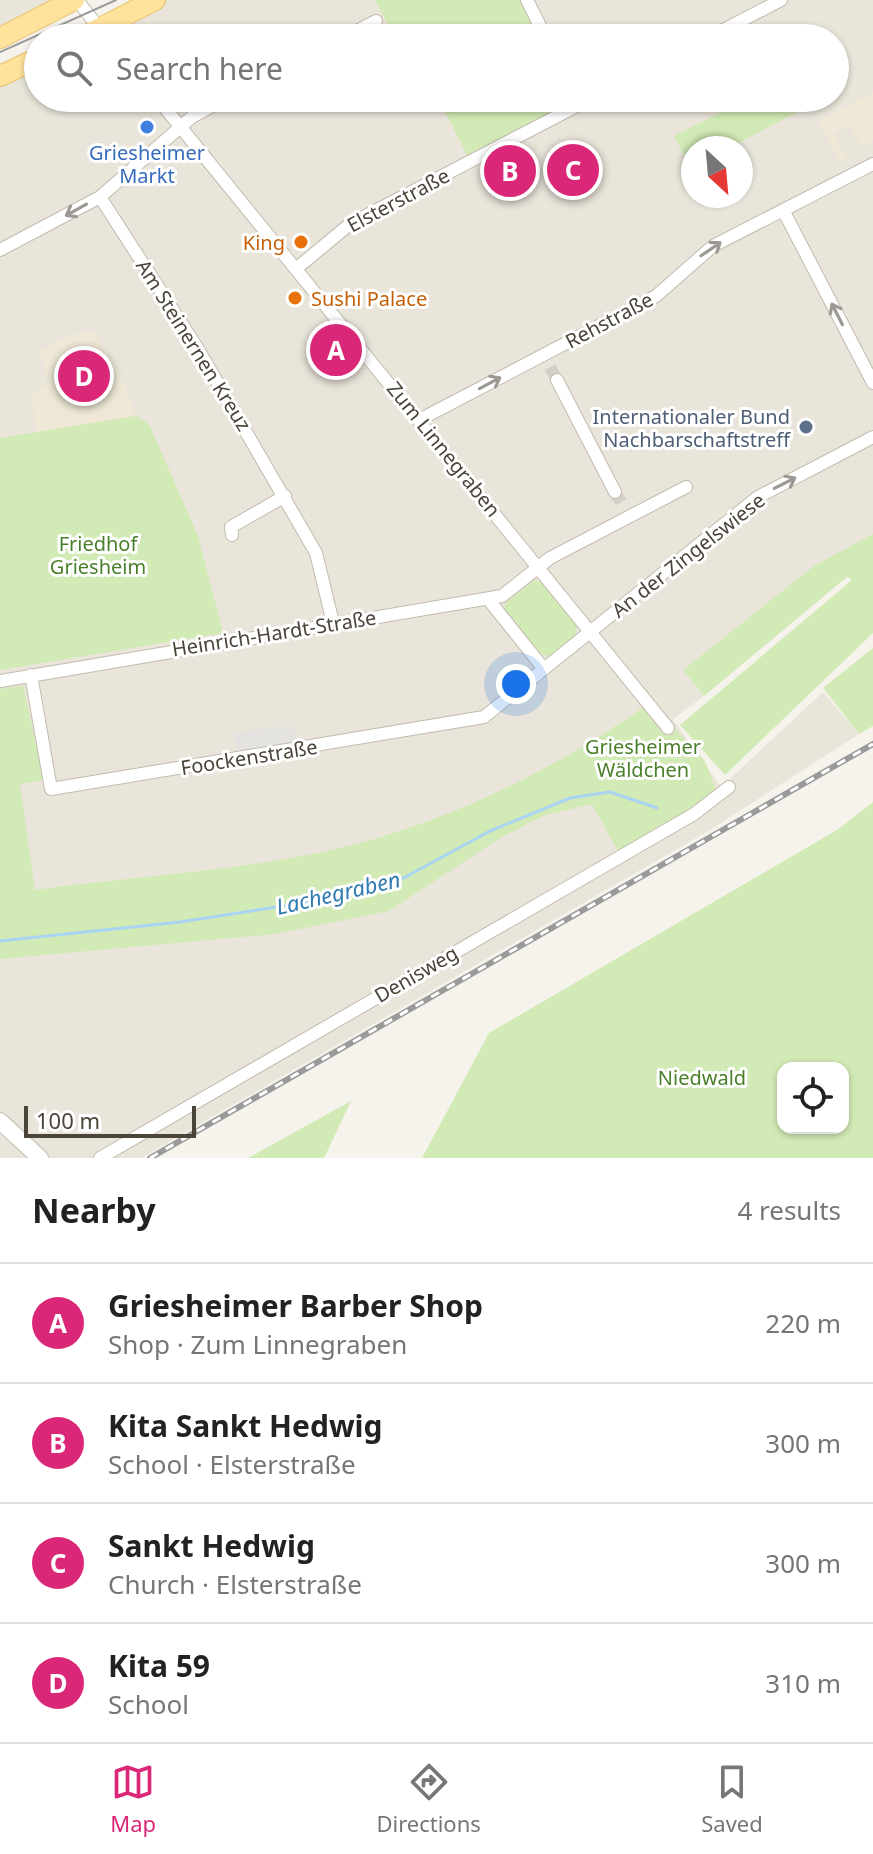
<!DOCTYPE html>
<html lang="en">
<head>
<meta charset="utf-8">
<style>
  :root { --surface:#fff; --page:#f6f6f6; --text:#222; --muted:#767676; --line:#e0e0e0; --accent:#db2777 }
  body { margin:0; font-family:"Noto Sans",sans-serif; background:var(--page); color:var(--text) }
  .controls { position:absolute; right:24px; bottom:24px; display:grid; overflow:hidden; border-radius:16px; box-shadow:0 2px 6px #0004 }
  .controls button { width:72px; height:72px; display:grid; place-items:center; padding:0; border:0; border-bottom:2px solid var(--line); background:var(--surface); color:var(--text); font:40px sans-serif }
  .compass { position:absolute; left:681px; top:136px; width:72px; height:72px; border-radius:50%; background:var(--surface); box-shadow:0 2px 6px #0004; rotate:154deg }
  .scale { position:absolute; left:24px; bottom:20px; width:172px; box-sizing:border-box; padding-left:8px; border:4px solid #4b4439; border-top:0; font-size:22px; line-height:28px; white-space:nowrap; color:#4b4439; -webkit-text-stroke:6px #fff; paint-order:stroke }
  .you { position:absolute; left:516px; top:684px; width:28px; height:28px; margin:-20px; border:6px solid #fff; border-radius:50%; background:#1a73e8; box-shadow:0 0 0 12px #1a73e833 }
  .badge { display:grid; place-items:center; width:52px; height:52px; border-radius:50%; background:var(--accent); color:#fff; font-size:26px; font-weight:700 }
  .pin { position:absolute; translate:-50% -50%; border:4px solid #fff; box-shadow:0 2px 8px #0006 }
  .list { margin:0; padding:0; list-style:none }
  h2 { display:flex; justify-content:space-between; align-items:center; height:104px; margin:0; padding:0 32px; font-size:34px }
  h2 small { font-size:26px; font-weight:400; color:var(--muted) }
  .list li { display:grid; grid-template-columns:52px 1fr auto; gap:24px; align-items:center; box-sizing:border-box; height:120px; padding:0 32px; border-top:2px solid var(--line) }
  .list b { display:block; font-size:30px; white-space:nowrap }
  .list p { margin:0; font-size:26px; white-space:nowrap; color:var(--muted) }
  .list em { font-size:26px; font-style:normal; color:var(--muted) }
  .icon { flex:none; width:44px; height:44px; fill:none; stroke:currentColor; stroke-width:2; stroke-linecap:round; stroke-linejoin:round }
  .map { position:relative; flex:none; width:873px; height:1158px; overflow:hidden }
  .search { position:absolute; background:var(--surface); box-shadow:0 2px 6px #0004; left:24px; right:24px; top:24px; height:88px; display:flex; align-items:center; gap:20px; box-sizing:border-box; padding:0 28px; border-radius:44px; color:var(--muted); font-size:30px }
  .sheet { height:584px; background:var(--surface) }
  nav { display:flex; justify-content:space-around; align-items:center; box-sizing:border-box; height:112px; border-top:2px solid var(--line); background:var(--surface); font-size:22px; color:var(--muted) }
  nav a { display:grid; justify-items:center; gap:4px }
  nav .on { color:var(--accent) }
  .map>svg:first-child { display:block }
  .residential { fill:#eae5da; fill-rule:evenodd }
  .education { fill:#efe8d6 }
  .green { fill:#d2eab5; fill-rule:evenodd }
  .parking { fill:#e5e3e0 }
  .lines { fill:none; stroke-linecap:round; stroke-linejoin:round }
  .stream { stroke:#a9d4f2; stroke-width:3 }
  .minor-tunnel { stroke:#d4d0c8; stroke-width:12; stroke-dasharray:12 6; stroke-linecap:butt }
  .minor-casing { stroke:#c2bbae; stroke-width:14 }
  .tertiary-casing { stroke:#c2bbae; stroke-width:18 }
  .primary-casing { stroke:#e6c16a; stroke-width:22 }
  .minor { stroke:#fff; stroke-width:12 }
  .tertiary { stroke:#fff; stroke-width:16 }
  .primary { stroke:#ffe39c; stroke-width:20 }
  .tram { stroke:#9a9a9a; stroke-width:2 }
  .rail-casing { stroke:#9a9a9a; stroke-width:6 }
  .rail { stroke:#fff; stroke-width:3; stroke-dasharray:9; stroke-linecap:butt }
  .oneway { stroke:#9c9892 }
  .shop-dot { fill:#3f7fe0; stroke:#fff; stroke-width:3 }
  .food-dot { fill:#e8710a; stroke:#fff; stroke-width:3 }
  .service-dot { fill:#5c6f8a; stroke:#fff; stroke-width:3 }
  .labels { text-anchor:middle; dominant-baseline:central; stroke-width:6; stroke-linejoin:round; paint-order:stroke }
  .shop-label { font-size:20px; fill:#366cbe; stroke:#fff }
  .street-label { font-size:20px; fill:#4b4439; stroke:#fff }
  .food-label { font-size:20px; fill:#c56008; stroke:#fff; text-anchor:end }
  .service-label { font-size:20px; fill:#4e5e75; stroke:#fff; text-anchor:end }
  .park-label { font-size:20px; fill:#4a7f2a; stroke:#fff }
  .water-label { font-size:22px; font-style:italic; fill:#2e7ab2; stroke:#fff }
</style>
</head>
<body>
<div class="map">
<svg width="873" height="1158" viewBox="0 0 873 1158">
  <rect width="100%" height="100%" fill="#f6f3ec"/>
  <path class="residential" d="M0 0H74L0 38Z
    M155 0H873V537L684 670 704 696 673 719 721 787 823 692 859 734 710 830 141 1158H0V76L38 58V98H835V38H81ZM693 148H741V196H693Z"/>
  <path class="education" d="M873 92V140L862 146 849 124 833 133 848 160 841 163 819 121Z
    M93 331 117 368 136 416 37 433 31 395 49 383 40 352 66 336Z"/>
  <path class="green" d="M375 0H527L546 38H395Z
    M426 98H577L580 104 470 161 439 100 430 105Z
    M749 98H815L817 102 728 148H693L690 167 674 136Z
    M136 416 149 424 198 536 223 633 0 670V438Z
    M873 534V633L725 775 680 725 852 580 847 577 704 696 683 670 814 566Z
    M534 580 542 582 577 626 576 635 551 656 542 655 505 613V603Z
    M873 648V726L859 734 823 688Z
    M23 686 44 780 20 784 35 890C142 875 252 871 356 844 462 816 562 765 651 702L705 761 716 790 673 832 621 857 592 804 543 816 500 838 389 911 275 934 0 959V689Z
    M873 802V1158H422L489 1033 837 830ZM783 1068H843V1128H783Z
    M351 1101 324 1158H248Z"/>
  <path class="parking" d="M294 725 297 751 237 759 234 733Z"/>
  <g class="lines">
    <path class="stream" d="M0 941 180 922 309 902 398 881 490 831 570 798 610 792 657 808"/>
    <path class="minor-tunnel" d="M550 367 557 380
      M615 492 623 506"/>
    <defs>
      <path id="minor" d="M77 0 107 38
        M527 0 546 38
        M343 38 376 21
        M708 38 781 0
        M157 98 668 728
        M100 197 198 349 316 553 333 623
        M783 210 873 383
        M0 250 100 197 192 117 227 98
        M297 268 350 224 592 98
        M557 380 615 492
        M421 419 656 296 713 246 873 164
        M232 535 231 527 285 496
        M488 599 544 669
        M31 675 51 789 484 717 758 497 873 437
        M0 681 502 596 550 558 686 487
        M100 1158 694 814 729 787"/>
      <path id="tertiary" d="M0 1121 40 1158"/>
      <path id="primary" d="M0 38 74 0
        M81 38 155 0
        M0 76 38 58"/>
    </defs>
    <use href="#minor" class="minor-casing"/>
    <use href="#tertiary" class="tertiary-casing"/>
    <use href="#primary" class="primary-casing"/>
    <use href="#minor" class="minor"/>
    <use href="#tertiary" class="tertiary"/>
    <use href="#primary" class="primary"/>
    <path class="tram" d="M0 52 116 0"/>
    <defs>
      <path id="rail" d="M150 1158 873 744"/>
    </defs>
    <use href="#rail" class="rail-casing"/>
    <use href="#rail" class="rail"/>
  </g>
  <defs><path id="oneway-shaft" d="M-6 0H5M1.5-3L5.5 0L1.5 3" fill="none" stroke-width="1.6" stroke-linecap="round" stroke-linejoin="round" transform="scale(2)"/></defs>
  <g class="oneway">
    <use href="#oneway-shaft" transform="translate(76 210) rotate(151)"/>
    <use href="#oneway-shaft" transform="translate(711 249) rotate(-34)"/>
    <use href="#oneway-shaft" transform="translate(837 314) rotate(-117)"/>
    <use href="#oneway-shaft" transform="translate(490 383) rotate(-28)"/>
    <use href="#oneway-shaft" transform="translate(785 483) rotate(-27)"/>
  </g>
  <circle class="shop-dot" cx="147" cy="127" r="8"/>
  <g class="food-dot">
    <circle cx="301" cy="242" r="8"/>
    <circle cx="295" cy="298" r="8"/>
  </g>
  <circle class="service-dot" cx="806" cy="427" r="8"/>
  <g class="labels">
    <g class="shop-label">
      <text x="147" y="152">Griesheimer<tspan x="147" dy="23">Markt</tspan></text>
    </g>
    <g class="street-label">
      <text transform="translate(398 200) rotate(-28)">Elsterstraße</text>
      <text transform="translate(609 320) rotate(-28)">Rehstraße</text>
      <text transform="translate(194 345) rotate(58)">Am Steinernen Kreuz</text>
      <text transform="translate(444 449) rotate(51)">Zum Linnegraben</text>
      <text transform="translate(688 555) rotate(-38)">An der Zingelswiese</text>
      <text transform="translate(274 633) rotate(-9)">Heinrich-Hardt-Straße</text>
      <text transform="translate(249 757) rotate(-9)">Foockenstraße</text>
      <text transform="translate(416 974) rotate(-30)">Denisweg</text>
    </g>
    <g class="food-label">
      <text x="285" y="242">King</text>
      <text x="311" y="298" text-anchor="start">Sushi Palace</text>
    </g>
    <g class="service-label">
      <text x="790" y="416">Internationaler Bund<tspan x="790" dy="23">Nachbarschaftstreff</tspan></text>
    </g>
    <g class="park-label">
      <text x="98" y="543">Friedhof<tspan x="98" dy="23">Griesheim</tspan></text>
      <text x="643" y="746">Griesheimer<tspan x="643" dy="23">Wäldchen</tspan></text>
      <text x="702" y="1077">Niedwald</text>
    </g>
    <g class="water-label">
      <text transform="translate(338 892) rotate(-13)">Lachegraben</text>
    </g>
  </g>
</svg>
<div class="controls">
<button><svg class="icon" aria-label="locate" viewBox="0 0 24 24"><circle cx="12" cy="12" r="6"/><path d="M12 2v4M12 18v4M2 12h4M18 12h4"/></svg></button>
</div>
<svg class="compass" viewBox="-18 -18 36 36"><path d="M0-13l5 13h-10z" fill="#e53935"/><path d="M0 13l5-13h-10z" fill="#767676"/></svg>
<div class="scale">100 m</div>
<div class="you"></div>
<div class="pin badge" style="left:336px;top:350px">A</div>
<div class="pin badge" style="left:510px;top:171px">B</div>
<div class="pin badge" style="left:573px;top:170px">C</div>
<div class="pin badge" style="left:84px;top:376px">D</div>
<div class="search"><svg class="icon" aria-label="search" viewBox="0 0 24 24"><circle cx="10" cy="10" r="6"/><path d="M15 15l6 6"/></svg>Search here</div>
</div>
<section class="sheet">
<h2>Nearby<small>4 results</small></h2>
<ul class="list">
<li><span class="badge">A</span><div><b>Griesheimer Barber Shop</b><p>Shop · Zum Linnegraben</p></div><em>220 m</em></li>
<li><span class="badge">B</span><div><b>Kita Sankt Hedwig</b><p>School · Elsterstraße</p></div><em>300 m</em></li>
<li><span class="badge">C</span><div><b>Sankt Hedwig</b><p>Church · Elsterstraße</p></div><em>300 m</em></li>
<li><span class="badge">D</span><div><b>Kita 59</b><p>School</p></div><em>310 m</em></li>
</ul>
</section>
<nav>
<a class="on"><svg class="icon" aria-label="map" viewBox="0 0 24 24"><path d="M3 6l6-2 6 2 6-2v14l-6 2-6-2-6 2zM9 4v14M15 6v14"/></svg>Map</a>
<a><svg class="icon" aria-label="directions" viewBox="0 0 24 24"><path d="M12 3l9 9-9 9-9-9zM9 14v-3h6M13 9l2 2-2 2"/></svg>Directions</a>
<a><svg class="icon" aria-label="saved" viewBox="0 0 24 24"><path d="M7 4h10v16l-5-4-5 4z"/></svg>Saved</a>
</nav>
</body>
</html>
